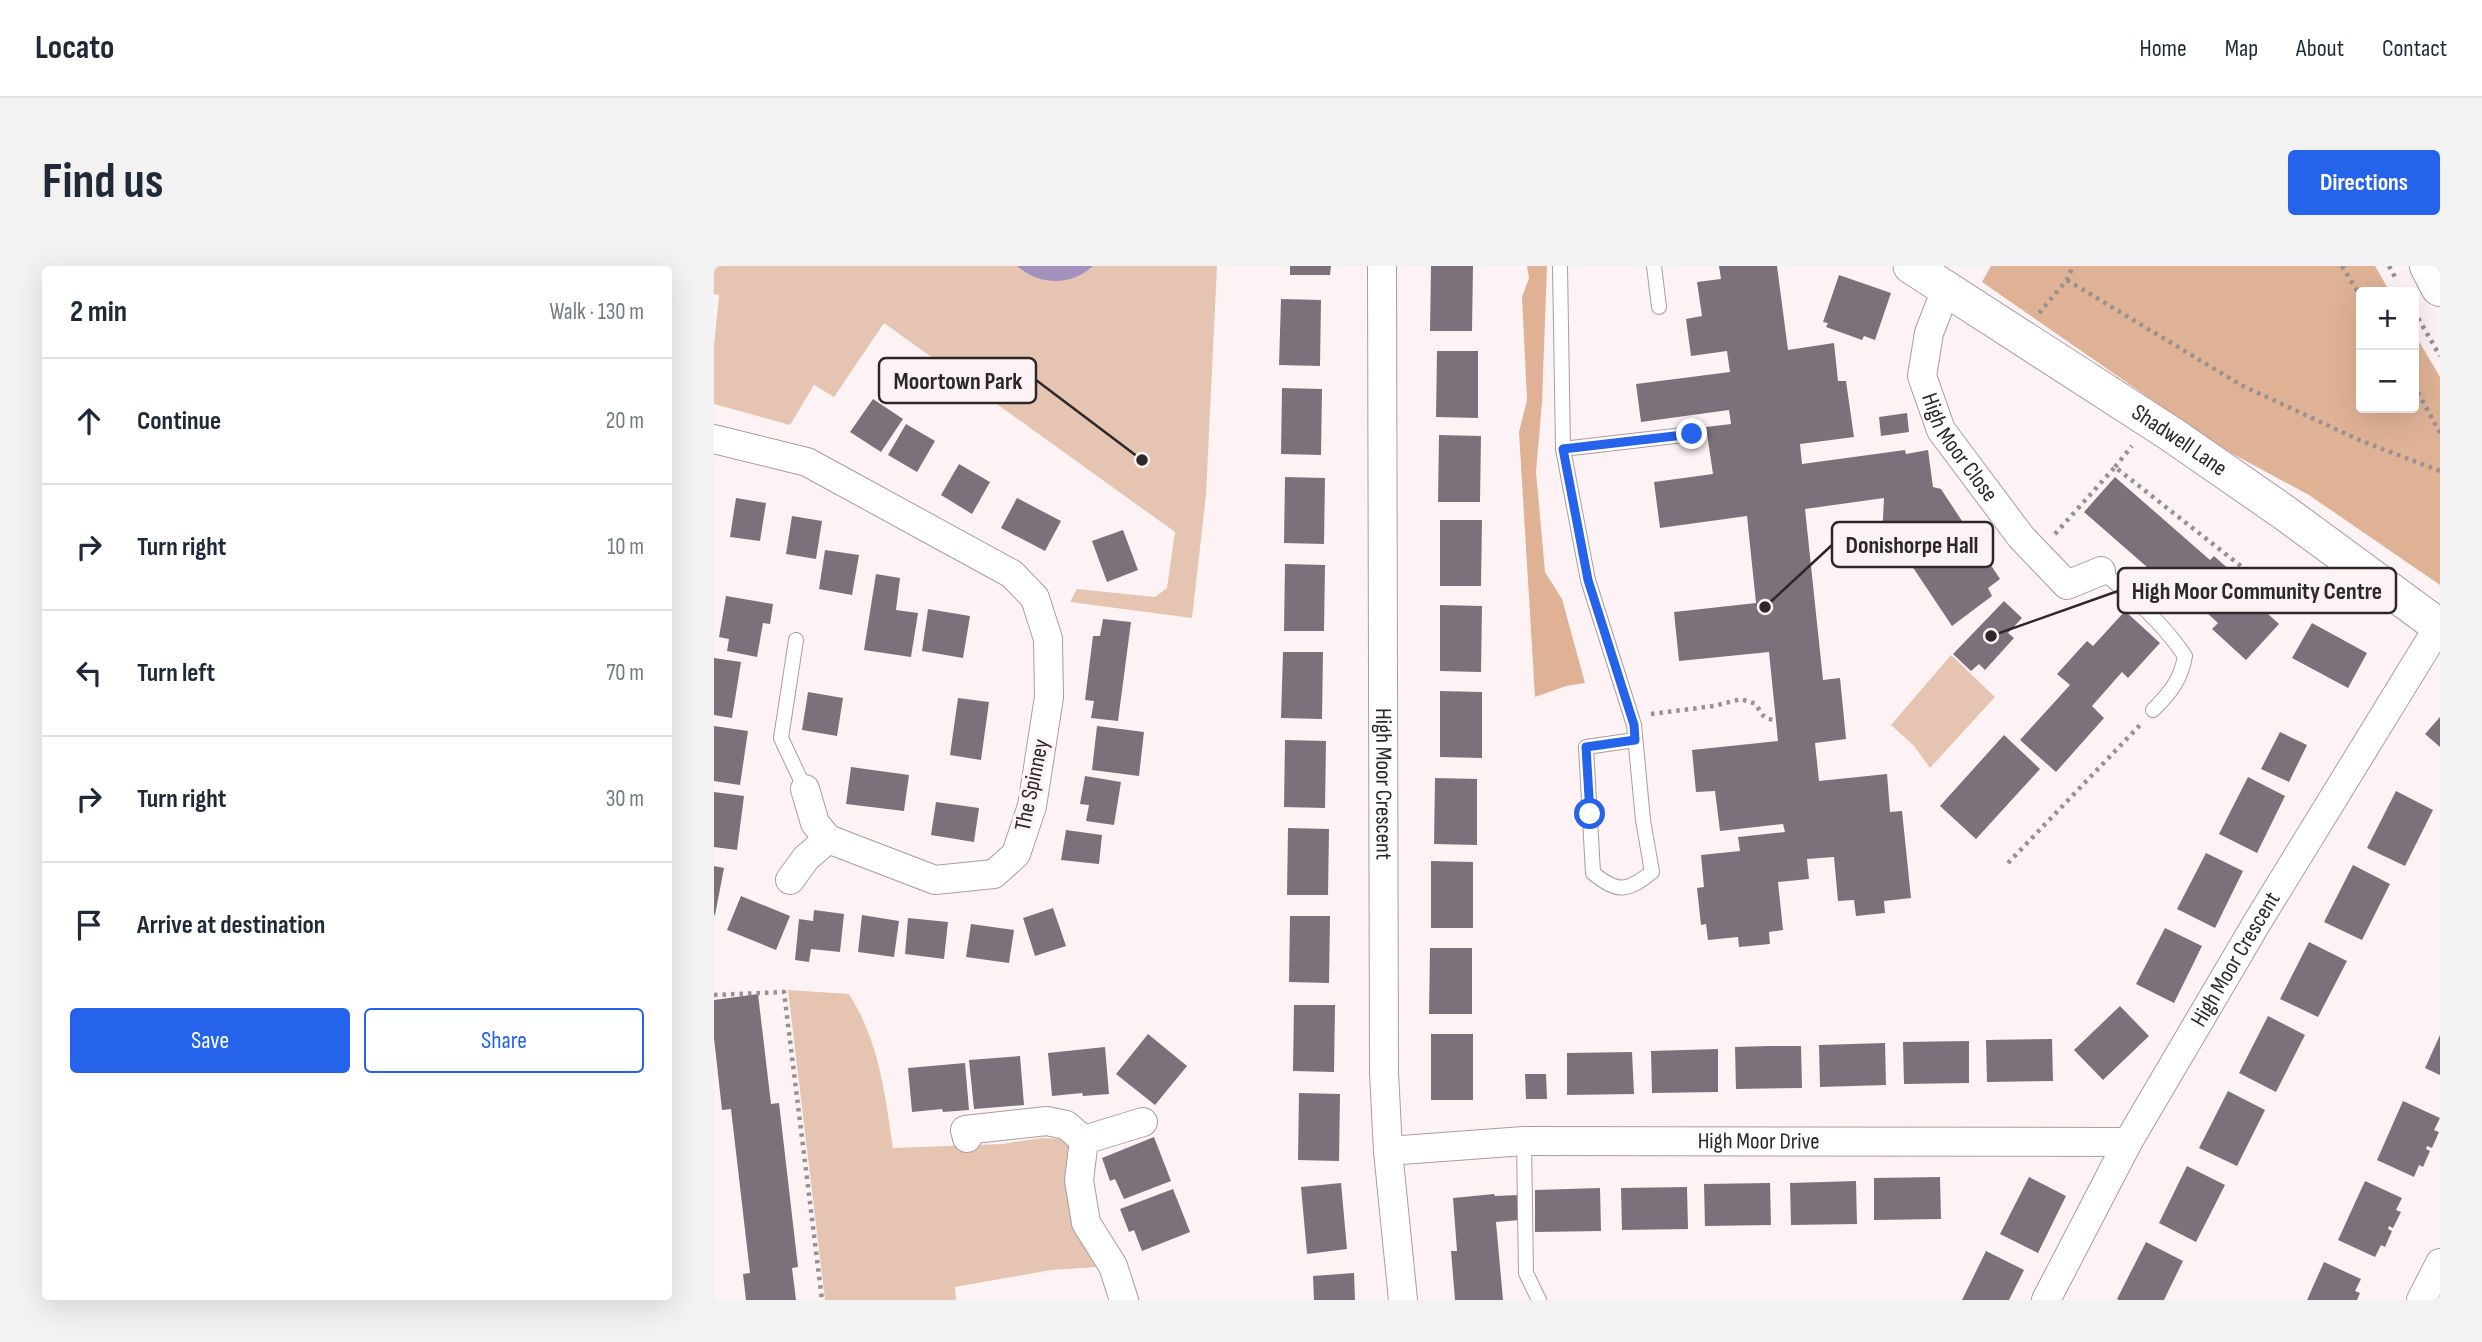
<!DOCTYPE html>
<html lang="en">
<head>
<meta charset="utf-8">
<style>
  :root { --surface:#fff; --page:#f2f2f3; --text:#1f2937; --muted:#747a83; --line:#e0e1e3; --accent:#2563eb }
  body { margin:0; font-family:"Sofia Sans Condensed",sans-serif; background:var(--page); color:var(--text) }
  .controls { position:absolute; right:21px; top:21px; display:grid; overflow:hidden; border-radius:7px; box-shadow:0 7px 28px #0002 }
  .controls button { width:63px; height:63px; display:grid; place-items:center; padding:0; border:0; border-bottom:2px solid var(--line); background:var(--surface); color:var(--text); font:35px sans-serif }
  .stop { position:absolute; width:21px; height:21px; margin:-16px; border:5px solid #2563eb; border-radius:50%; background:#fff }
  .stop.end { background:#2563eb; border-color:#fff; box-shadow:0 2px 7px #0008 }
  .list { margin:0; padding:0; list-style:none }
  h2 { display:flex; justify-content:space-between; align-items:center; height:91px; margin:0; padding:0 28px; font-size:30px }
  h2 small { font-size:23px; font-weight:400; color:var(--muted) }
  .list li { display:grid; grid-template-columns:46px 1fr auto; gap:21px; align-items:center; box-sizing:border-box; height:126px; padding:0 28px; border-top:2px solid var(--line) }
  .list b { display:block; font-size:26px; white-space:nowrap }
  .list em { font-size:23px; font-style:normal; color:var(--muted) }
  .actions { display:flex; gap:14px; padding:21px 28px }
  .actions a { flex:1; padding:16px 0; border:2px solid var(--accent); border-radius:7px; text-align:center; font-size:24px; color:var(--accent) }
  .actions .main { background:var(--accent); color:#fff }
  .icon { flex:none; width:38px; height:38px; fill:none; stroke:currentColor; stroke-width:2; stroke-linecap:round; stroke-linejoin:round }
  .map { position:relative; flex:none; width:1726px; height:1034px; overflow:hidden; border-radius:7px }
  header { display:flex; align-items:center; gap:42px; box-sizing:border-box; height:98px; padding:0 35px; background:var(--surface); border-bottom:2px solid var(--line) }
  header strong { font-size:33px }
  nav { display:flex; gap:38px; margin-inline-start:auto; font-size:24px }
  .intro { display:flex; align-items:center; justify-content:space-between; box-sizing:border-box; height:168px; padding:0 42px }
  h1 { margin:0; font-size:49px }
  .button { padding:18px 32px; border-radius:7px; background:var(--accent); color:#fff; font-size:24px; font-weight:700 }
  main { display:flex; gap:42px; padding:0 42px }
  aside { flex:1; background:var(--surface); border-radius:7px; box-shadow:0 7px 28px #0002 }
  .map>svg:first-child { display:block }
  .green { fill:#e5c5b1 }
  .forest { fill:#dfb295 }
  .water { fill:#a392be }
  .building { fill:#7c717b }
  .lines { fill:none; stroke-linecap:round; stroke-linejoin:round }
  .service-casing { stroke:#ab9ba0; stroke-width:16 }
  .minor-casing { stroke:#ab9ba0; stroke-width:30 }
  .tertiary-casing { stroke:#ab9ba0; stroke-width:37 }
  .trunk-casing { stroke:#ab9ba0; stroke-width:40 }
  .path { stroke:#989092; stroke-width:4.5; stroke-dasharray:3.5 5; stroke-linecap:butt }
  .service { stroke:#fff; stroke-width:14 }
  .minor { stroke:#fff; stroke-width:28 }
  .tertiary { stroke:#fff; stroke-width:35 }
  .trunk { stroke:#fff; stroke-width:38 }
  .route { stroke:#2563eb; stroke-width:9 }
  .labels { text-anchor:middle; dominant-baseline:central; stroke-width:7; stroke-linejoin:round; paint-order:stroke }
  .street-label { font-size:23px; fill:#2d2729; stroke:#fdf3f5 }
  .leader { fill:none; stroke:#2d2729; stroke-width:2.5 }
  .callout-dot { fill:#2d2729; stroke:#fdf3f5; stroke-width:2.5 }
  .callout { fill:#fdf3f5; stroke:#2d2729; stroke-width:2.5 }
  .callout-label { font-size:24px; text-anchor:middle; font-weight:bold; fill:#2d2729 }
</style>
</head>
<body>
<header>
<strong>Locato</strong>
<nav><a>Home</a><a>Map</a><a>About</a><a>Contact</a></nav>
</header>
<div class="intro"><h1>Find us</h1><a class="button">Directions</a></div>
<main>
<aside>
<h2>2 min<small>Walk · 130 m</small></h2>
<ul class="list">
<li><svg class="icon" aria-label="ahead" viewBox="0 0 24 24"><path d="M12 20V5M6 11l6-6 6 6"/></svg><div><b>Continue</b></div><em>20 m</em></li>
<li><svg class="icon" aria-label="right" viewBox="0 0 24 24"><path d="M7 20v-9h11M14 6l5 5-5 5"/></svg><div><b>Turn right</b></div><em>10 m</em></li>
<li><svg class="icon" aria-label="left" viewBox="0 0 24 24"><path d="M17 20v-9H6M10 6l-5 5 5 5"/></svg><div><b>Turn left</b></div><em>70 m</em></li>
<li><svg class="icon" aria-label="right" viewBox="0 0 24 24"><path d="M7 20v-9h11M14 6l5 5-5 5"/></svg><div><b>Turn right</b></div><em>30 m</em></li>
<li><svg class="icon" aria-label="arrive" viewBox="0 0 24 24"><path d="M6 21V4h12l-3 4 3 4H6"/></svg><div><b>Arrive at destination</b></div></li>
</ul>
<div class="actions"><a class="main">Save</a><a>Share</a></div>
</aside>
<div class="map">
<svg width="1726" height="1034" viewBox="0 0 1726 1034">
  <rect width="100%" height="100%" fill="#fdf3f5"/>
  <path class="green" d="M0 0H503L492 229 478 352 356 336 363 323 441 331 453 322 461 266 170 57 120 131 100 119 76 159 0 138V80L5 29 0 28Z
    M1237 389 1281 431 1216 502 1200 480 1177 459Z
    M74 724 135 728C165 775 171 828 179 882L287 878 328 872 370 874 365 914 399 1000 337 1004 241 1021 242 1034H111Z"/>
  <path class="forest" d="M813 0H833L828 136 822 206 831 306 848 333 871 417 852 420 821 431 805 166 813 134 808 31 815 12Z
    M1277 0H1661L1676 26H1647V142H1700V67L1726 111V319L1595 229 1506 181 1268 16Z"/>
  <path class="water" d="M303 0H379C357 20 326 20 303 0Z"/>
  <path class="building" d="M576 0H617L616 9H576Z
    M717 0H759L758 65H716Z
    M1005 0H1063L1074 84 1120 77 1124 115H1132L1140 171 1086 178 1088 198 1191 184 1192 188 1214 184 1219 221 1227 223 1286 313 1274 322 1278 330 1238 360 1192 291H1167L1170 232 1091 243 1109 414 1126 412 1132 473 1101 477 1105 515 1173 508 1176 546 1188 545 1197 632 1170 635 1171 647 1142 650 1140 634 1124 635 1120 591 1093 593 1095 613 1064 616 1069 664 1055 666 1056 678 1025 681 1024 671 994 674 992 658 987 659 983 622 990 621 987 589 1026 585 1024 571 1071 566 1069 558 1006 565 1001 525 982 526 978 484 1064 475 1055 386 965 395 960 346 1042 337 1033 250 946 262 940 216 999 208 992 161 1017 158 1015 144 927 156 922 118 1016 106 1013 85 977 90 972 53 988 50 983 16 1007 13Z
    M1125 9 1177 27 1161 74 1150 70 1148 74 1112 61 1114 57 1109 56Z
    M567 33 607 34 606 100 565 99Z
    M723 85H764V152L722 151Z
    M568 122 608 123 607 189 567 188Z
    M159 133 189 153 167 186 136 166Z
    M1193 147 1195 166 1167 170 1165 151Z
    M192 158 221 175 203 206 174 189Z
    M725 169 767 170 766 236H724Z
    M245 198 276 216 258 248 227 229Z
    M571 211 611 212 610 278 570 277Z
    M1401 211 1496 294 1500 290 1536 322 1531 327 1565 358 1532 394 1498 363 1504 357 1469 325 1465 329 1370 246Z
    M22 232 52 237 46 275 16 271Z
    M303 232 347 255 331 285 287 262Z
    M78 250 108 255 102 293 72 288Z
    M726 254H768L767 320H726Z
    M409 264 424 304 393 316 378 275Z
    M111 284 145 289 138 329 105 323Z
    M571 298 611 299 610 365H570Z
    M162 308 186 312 182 344 204 347 197 391 150 384Z
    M12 330 59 338 56 358 49 357 43 391 13 385 15 373 5 371Z
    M1290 335 1308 352 1294 367 1300 372 1271 404 1265 398 1257 405 1239 388Z
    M726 339 768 340 767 406 726 405Z
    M214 343 256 350 249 392 208 385Z
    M1411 345 1446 377 1414 412 1408 406 1378 440 1390 452 1342 506 1306 474 1356 419 1343 408 1373 375 1379 380Z
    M389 353 417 356 404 455 377 452 380 435 371 434 379 370H386Z
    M1598 357 1653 387 1634 422 1578 392Z
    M569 386H609L608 453 567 452Z
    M0 392 27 396 18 452 0 449Z
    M726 425 768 426V492L726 491Z
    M94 426 129 432 123 470 88 464Z
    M244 432 275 436 267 494 236 489Z
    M1726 451V481L1711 468Z
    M0 460 34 465 26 519 0 515Z
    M383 460 430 466 425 510 378 504Z
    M1566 466 1593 479 1575 516 1547 503Z
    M1290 469 1326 503 1262 573 1226 540Z
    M571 474 612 475 611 542 570 541Z
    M137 501 195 509 190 545 132 538Z
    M371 510 407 516 400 559 372 555 375 539 366 538Z
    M1534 511 1571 530 1543 587 1505 568Z
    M721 512 763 513V579L720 578Z
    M1682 525 1719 544 1691 600 1653 582Z
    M0 526 30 530 23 584 0 581Z
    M222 536 265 542 260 576 217 569Z
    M574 562 615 563 614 629H573Z
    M352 564 388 569 385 598 347 594Z
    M1492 587 1529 605 1501 662 1463 643Z
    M717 595 759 596V662H717Z
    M1639 599 1676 618 1648 674 1610 656Z
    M0 600 10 602 1 649H0Z
    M27 630 76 650 62 684 13 664Z
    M339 642 352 680 321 690 309 652Z
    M100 644 130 648 126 686 97 683 95 696 81 694 85 653 99 655Z
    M148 649 185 655 180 691 144 686Z
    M576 650H616L615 717 575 716Z
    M194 652 234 656 230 693 191 688Z
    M257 658 300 664 295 697 252 691Z
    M1451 662 1488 680 1460 737 1422 718Z
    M1595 676 1633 695 1604 751 1566 733Z
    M716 682H758V748H715Z
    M44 728 57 838 65 837 84 1001 78 1002 82 1034H32L29 1008 36 1007 17 843 8 844 0 772V734Z
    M580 739H621L620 806 579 805Z
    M1406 740 1435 770 1389 814 1360 784Z
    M1554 750 1591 769 1562 826 1525 807Z
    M434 768 473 800 441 839 402 808Z
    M717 768H759V834H717Z
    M1726 769V809L1711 802Z
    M1338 773 1339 815 1273 816 1272 774Z
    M1255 775V817L1190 818 1189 776Z
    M1171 777 1172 819 1106 821 1105 779Z
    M1054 780H1087L1088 822 1022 823 1021 781Z
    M391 781 395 828 369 830 368 827 338 830 334 787Z
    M1004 783V826L938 827 937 785Z
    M918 786 920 828 853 829V787Z
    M306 790 310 839 260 843 255 794Z
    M251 797 255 844 229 846 228 843 198 846 194 802Z
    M811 808H832L833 833H812Z
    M1514 825 1551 844 1523 900 1485 882Z
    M585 827 626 828 625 895 584 894Z
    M1689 835 1726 852 1720 864 1725 866 1718 882 1713 880 1712 883 1716 885 1709 901 1705 899 1700 911 1663 894Z
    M440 871 457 915 410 933 401 913 396 915 388 892Z
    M1473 900 1511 919 1482 976 1445 957Z
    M1226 911 1227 953 1160 954V912Z
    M1315 911 1352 930 1324 987 1286 968Z
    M1142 915 1143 958 1077 959 1076 917Z
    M1651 915 1688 932 1682 944 1687 946 1679 962 1675 960 1674 963 1678 965 1671 981 1667 979 1661 991 1624 974Z
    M627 917 633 983 593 988 587 921Z
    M1056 917 1057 959 991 960 990 918Z
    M973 921 974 963 908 964 907 922Z
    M886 922 887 965 821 966V924Z
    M459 923 476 966 428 985 420 964 415 966 406 943Z
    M780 928 781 930 805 929 806 954 782 956 789 1034H741L737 985H743L739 932Z
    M1432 976 1469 995 1450 1034H1405L1403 1033Z
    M1272 985 1310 1004 1295 1034H1248Z
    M1610 996 1647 1013 1641 1025 1646 1027 1643 1034H1593Z
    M640 1007 641 1034H600L599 1010Z"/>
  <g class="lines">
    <defs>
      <path id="service" d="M846 0 849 183 874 314 920 459 929 554 938 606C914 625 904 628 879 607L872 481 921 474
        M940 0 945 41
        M849 183 978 168
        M1387 305C1418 330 1448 356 1471 390 1467 414 1456 427 1439 444
        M82 374 67 472 91 523
        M810 875 812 1007 825 1034"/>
      <g id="minor">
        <path id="s1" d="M668 0 670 806 674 885 689 1034"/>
        <path id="s2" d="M1232 23 1215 67 1208 110 1227 164 1307 271 1353 319 1387 305"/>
        <path d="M0 173 93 196 298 308 321 332 334 373 335 431 318 540 302 588 280 608 221 614 114 573 101 557 91 523"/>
        <path d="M76 614 92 592 114 573"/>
        <path d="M253 872 251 864 333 855 352 859 370 874 429 856"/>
        <path d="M370 874 365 914 372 957 399 1000 410 1034"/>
        <path id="s3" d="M674 885 810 875 1414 876"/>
        <path id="s4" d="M1332 1034 1414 876 1544 655 1725 360"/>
        <path d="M1707 1034 1726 997"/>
      </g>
      <g id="tertiary">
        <path id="s5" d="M1197 0 1457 168 1571 247 1726 361"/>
      </g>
      <path id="trunk" d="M1715 0 1726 21"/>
    </defs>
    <use href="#service" class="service-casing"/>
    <use href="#minor" class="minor-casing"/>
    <use href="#tertiary" class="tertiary-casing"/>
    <use href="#trunk" class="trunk-casing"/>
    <path class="path" d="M1628 0 1647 31
      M1675 0 1681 11
      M1353 14 1527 119 1645 174 1726 205
      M1700 45 1726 90
      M1325 47 1353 14 1359 0
      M1700 119 1726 167
      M1401 201 1418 180
      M1341 268 1401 201 1575 338
      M937 448 1000 440 1027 433 1042 438C1048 449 1049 453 1062 454
      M1294 597 1427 458
      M0 729 70 726 108 1034"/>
    <use href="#service" class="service"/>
    <use href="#minor" class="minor"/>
    <use href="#tertiary" class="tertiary"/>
    <use href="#trunk" class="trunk"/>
  </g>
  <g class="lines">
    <path class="route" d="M876 548 872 481 921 474 920 459 874 314 849 183 978 168"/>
  </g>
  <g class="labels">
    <g class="street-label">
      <text stroke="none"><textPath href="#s5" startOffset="320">Shadwell Lane</textPath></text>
      <text stroke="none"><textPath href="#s2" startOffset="172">High Moor Close</textPath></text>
      <text stroke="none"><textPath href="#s1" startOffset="518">High Moor Crescent</textPath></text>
      <text transform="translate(318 519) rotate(-78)">The Spinney</text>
      <text stroke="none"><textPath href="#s4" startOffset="390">High Moor Crescent</textPath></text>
      <text stroke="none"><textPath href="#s3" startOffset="371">High Moor Drive</textPath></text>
    </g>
  </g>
  <path class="leader" d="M428 194L322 114M1051 341L1118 279M1277 370L1404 325"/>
  <g class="callout-dot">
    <circle cx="428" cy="194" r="7"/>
    <circle cx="1051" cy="341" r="7"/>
    <circle cx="1277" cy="370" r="7"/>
  </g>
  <g class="callout">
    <rect x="165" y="92" width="157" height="45" rx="7"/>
    <rect x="1118" y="256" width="161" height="45" rx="7"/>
    <rect x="1404" y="302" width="278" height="45" rx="7"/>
  </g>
  <g class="callout-label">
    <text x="244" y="123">Moortown Park</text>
    <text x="1198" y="287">Donishorpe Hall</text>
    <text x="1543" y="333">High Moor Community Centre</text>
  </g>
</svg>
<div class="controls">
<button>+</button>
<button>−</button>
</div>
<div class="stop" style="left:876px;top:548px"></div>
<div class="stop end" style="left:978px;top:168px"></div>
</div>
</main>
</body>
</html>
